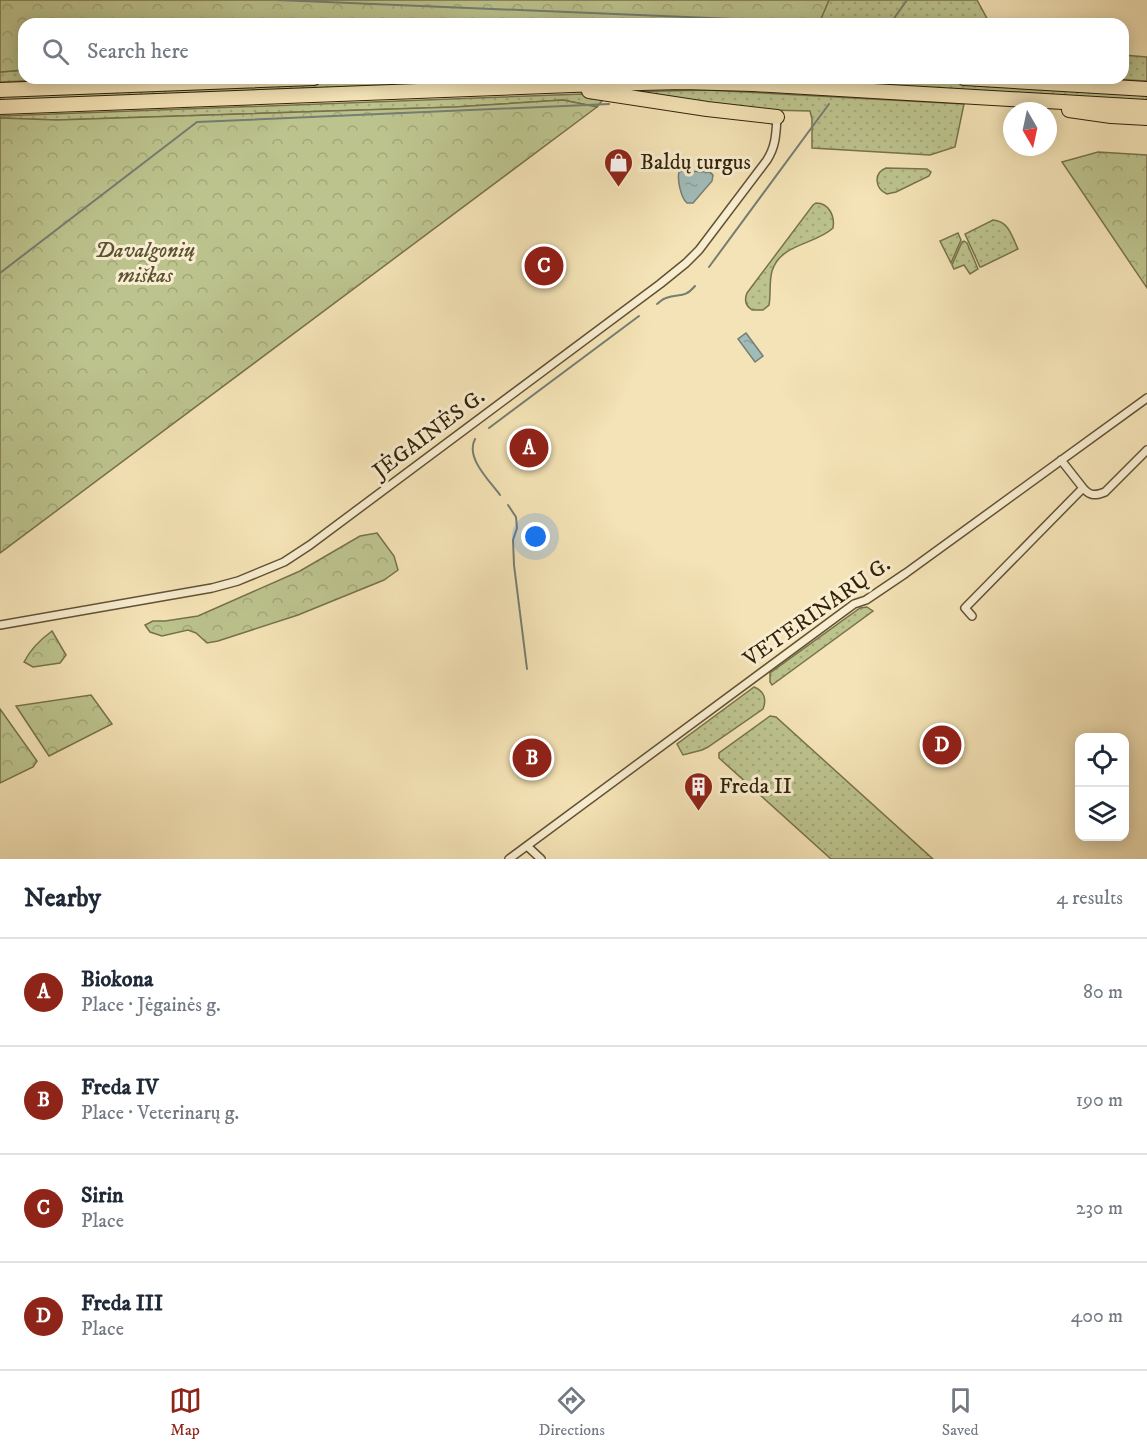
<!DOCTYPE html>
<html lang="en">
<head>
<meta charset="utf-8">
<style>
  :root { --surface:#fff; --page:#f2f2f3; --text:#1f2937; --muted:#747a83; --line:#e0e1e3; --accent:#8f2418 }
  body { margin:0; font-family:"IM FELL DW Pica",serif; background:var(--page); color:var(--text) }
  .controls { position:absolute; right:18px; bottom:18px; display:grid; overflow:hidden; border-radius:12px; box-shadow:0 3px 15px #0003 }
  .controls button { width:54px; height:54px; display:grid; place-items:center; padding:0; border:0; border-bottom:2px solid var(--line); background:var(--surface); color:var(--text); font:30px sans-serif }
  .compass { position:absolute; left:1003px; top:102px; width:54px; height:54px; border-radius:50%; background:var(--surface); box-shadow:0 3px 15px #0003; rotate:171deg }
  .you { position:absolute; left:536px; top:537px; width:21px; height:21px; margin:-15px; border:4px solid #fff; border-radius:50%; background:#1a73e8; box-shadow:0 0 0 9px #1a73e833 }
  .badge { display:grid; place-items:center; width:39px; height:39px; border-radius:50%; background:var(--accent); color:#fff; font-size:20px; font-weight:700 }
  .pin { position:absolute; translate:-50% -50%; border:3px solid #fff; box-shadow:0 2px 6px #0006 }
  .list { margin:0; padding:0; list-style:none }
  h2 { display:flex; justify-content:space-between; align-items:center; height:78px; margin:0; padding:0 24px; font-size:26px }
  h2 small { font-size:20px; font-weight:400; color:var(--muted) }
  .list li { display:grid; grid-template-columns:39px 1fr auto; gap:18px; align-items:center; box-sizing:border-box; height:108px; padding:0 24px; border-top:2px solid var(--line) }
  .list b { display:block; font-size:22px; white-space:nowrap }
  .list p { margin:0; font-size:20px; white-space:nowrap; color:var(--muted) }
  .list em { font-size:20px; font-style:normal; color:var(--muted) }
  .icon { flex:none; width:33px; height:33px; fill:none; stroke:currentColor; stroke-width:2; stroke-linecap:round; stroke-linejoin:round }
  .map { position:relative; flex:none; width:1147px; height:859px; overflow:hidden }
  .search { position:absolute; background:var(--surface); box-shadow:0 3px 15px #0003; left:18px; right:18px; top:18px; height:66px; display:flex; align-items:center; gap:15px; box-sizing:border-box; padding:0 21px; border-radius:18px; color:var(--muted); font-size:22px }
  .sheet { height:510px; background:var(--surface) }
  nav { display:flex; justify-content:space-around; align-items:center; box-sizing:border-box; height:84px; border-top:2px solid var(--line); background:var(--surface); font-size:16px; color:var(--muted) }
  nav a { display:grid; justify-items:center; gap:3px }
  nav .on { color:var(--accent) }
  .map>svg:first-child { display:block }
  .green { fill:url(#green-dots); stroke:#77724b; stroke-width:1.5 }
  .forest { fill:url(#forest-crowns); stroke:#77724b; stroke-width:1.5 }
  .water { fill:url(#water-ripples); stroke:#757e73; stroke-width:1.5 }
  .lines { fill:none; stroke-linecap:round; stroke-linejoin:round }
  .stream { stroke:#757e73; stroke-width:2 }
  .street-casing { stroke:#625234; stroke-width:10 }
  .highway-casing { stroke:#322209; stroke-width:16 }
  .street { stroke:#f8edd0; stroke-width:7 }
  .highway { stroke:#f4e3b6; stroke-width:14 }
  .labels { text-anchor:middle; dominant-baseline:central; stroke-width:6; stroke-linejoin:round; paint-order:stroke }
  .poi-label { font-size:22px; fill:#322209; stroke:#f8edd0; text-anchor:start }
  .park-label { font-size:22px; font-style:italic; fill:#5b5231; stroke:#f8edd0 }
  .street-label { font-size:22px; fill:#322209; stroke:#f8edd0 }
</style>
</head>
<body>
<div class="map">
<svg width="1147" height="859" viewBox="0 0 1147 859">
  <defs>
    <pattern id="green-dots" width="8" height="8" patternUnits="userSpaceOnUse" patternTransform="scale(1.5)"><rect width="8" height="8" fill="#bcc38d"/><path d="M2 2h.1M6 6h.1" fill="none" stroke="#a2a778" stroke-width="1.8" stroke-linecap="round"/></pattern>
    <pattern id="forest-crowns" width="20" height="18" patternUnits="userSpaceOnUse" patternTransform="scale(1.5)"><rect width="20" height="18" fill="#bcc38d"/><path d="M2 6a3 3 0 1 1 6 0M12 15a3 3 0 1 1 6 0" fill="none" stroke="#a2a778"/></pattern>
    <pattern id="water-ripples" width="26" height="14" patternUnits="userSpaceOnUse" patternTransform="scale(1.5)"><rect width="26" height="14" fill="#a1bbb9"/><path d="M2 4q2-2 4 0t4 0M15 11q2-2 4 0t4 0" fill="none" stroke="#8ba09e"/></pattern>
  </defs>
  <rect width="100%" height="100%" fill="#f4e3b6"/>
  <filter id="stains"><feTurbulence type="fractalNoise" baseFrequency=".00333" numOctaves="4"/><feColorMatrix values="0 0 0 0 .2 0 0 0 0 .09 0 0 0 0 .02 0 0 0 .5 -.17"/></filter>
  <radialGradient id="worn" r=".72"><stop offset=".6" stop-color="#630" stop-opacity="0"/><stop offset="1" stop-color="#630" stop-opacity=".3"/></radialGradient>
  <path class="green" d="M829 0H977L990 24H853L820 19Z
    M1123 55 1147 57V81L1094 78H1123Z
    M24 70V78H99L0 82V72Z
    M428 78H627L0 103V95Z
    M732 78H875L1064 89 1147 96V101Z
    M707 90 964 104 955 147 930 155 812 148V119L810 111 768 110 622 92Z
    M583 94 606 96 597 107 563 100 455 107 57 120 0 118V116Z
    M886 168 927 169 931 172 929 176 896 192 887 194C875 189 873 173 886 168Z
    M816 203C829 203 835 216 833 228 815 245 781 243 772 271 769 282 771 294 769 305L763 310H752C746 306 744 300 747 293L813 205Z
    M993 220C1009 221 1012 237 1018 249L981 267H980L965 234Z
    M958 233 961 240 951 263 940 241Z
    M964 241 967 243 978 269 970 274 964 265 954 269 952 265 962 242Z
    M867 607 873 611 772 685 770 682V673L860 608Z
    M754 687C764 691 767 699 763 709L708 747 702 750 683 755 677 744Z
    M770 716 776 717 933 859H831L719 758V753Z"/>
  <path class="forest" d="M0 0H829L821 19 853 24H24V70L0 72Z
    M563 100 597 107 0 553V118L57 120 455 107Z
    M1098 152 1147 155V288L1062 162Z
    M377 533 394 556 398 570 384 580 298 615 218 641 207 643 196 633 188 630 162 636 150 632 145 625 153 621H165L198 616 300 571 360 536Z
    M52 631 66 655 60 663 33 667 24 662C30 650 41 639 52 631Z
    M91 695 112 724 49 756 16 706Z
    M0 709 37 761 33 767 0 783Z"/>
  <path class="water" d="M682 171 710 172 713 175 712 181 693 203H687C681 198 677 180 679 172Z
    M746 333 763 356 755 362 738 339Z"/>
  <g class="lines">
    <path class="stream" d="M278 0 854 24
      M890 24 907 0
      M709 267 829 104
      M0 273 197 122 609 104
      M657 304C660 302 662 299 666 298 679 293 684 299 695 286
      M489 428 639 316
      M475 439C465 458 490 481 500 495
      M508 505 516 517 517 528 513 540 514 565 527 669"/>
    <defs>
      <path id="street" d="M1083 488C1090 496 1095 496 1105 492L1147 450
        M972 616 965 608 1083 488 1061 460
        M0 625 212 588 238 581 284 562 310 545 660 284 686 263 699 250 767 160C776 146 776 133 777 117
        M527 846 541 859
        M509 859 854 604 866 600 906 573 1147 398"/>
      <path id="highway" d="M964 78 1147 89
        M0 90 314 78
        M589 91 707 109 777 117
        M0 107 598 84 683 82 753 84 1147 107
        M1069 110 1111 116 1147 118"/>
    </defs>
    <use href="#street" class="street-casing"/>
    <use href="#highway" class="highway-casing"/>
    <use href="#street" class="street"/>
    <use href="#highway" class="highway"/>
  </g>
  <defs>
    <symbol id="shop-pin" viewBox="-11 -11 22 30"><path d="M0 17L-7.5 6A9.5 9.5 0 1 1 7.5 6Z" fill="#8f2418" stroke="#f8edd0"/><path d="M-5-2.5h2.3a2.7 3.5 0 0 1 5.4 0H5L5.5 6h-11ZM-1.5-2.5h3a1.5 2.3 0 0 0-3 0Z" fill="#fff"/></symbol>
    <symbol id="building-pin" viewBox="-11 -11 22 30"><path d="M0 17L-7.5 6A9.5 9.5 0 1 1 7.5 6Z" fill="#8f2418" stroke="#f8edd0"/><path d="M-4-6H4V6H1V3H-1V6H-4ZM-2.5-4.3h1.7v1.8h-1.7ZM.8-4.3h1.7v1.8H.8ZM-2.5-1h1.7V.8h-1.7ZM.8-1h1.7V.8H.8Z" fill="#fff"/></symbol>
  </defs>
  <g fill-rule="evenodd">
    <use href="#shop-pin" x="602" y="146" width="33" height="45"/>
    <use href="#building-pin" x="682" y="770" width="33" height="45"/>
  </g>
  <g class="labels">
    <g class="poi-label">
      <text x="640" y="162">Baldų turgus</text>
      <text x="719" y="786">Freda II</text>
    </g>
    <g class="park-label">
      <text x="145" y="250">Davalgonių<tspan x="145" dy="25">miškas</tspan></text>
    </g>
    <g class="street-label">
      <text transform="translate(429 434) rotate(-37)">JĖGAINĖS G.</text>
      <text transform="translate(817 612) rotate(-35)">VETERINARŲ G.</text>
    </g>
  </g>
  <rect width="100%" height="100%" filter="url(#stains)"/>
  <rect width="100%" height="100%" fill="url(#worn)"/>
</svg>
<div class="controls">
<button><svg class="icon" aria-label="locate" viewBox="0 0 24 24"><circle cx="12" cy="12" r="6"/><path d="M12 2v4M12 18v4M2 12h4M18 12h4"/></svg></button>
<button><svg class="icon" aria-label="layers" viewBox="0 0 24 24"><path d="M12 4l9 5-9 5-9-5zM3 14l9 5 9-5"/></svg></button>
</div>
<svg class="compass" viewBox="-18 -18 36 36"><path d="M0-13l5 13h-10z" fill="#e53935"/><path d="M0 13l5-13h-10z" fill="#747a83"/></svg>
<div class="you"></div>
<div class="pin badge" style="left:529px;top:448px">A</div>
<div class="pin badge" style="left:532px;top:758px">B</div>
<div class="pin badge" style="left:544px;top:266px">C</div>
<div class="pin badge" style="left:942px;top:745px">D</div>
<div class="search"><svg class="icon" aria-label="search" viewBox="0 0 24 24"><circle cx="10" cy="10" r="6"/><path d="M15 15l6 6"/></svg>Search here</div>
</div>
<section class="sheet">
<h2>Nearby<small>4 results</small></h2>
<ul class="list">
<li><span class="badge">A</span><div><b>Biokona</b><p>Place · Jėgainės g.</p></div><em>80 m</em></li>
<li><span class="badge">B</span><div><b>Freda IV</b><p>Place · Veterinarų g.</p></div><em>190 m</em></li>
<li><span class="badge">C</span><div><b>Sirin</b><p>Place</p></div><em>230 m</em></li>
<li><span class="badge">D</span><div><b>Freda III</b><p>Place</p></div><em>400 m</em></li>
</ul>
</section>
<nav>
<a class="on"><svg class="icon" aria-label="map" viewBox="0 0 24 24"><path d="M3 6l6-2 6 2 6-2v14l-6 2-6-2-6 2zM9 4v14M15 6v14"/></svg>Map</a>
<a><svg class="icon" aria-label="directions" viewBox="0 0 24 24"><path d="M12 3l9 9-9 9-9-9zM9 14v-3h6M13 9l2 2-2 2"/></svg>Directions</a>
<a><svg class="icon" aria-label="saved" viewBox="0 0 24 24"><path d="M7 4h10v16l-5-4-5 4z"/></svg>Saved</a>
</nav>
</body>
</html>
